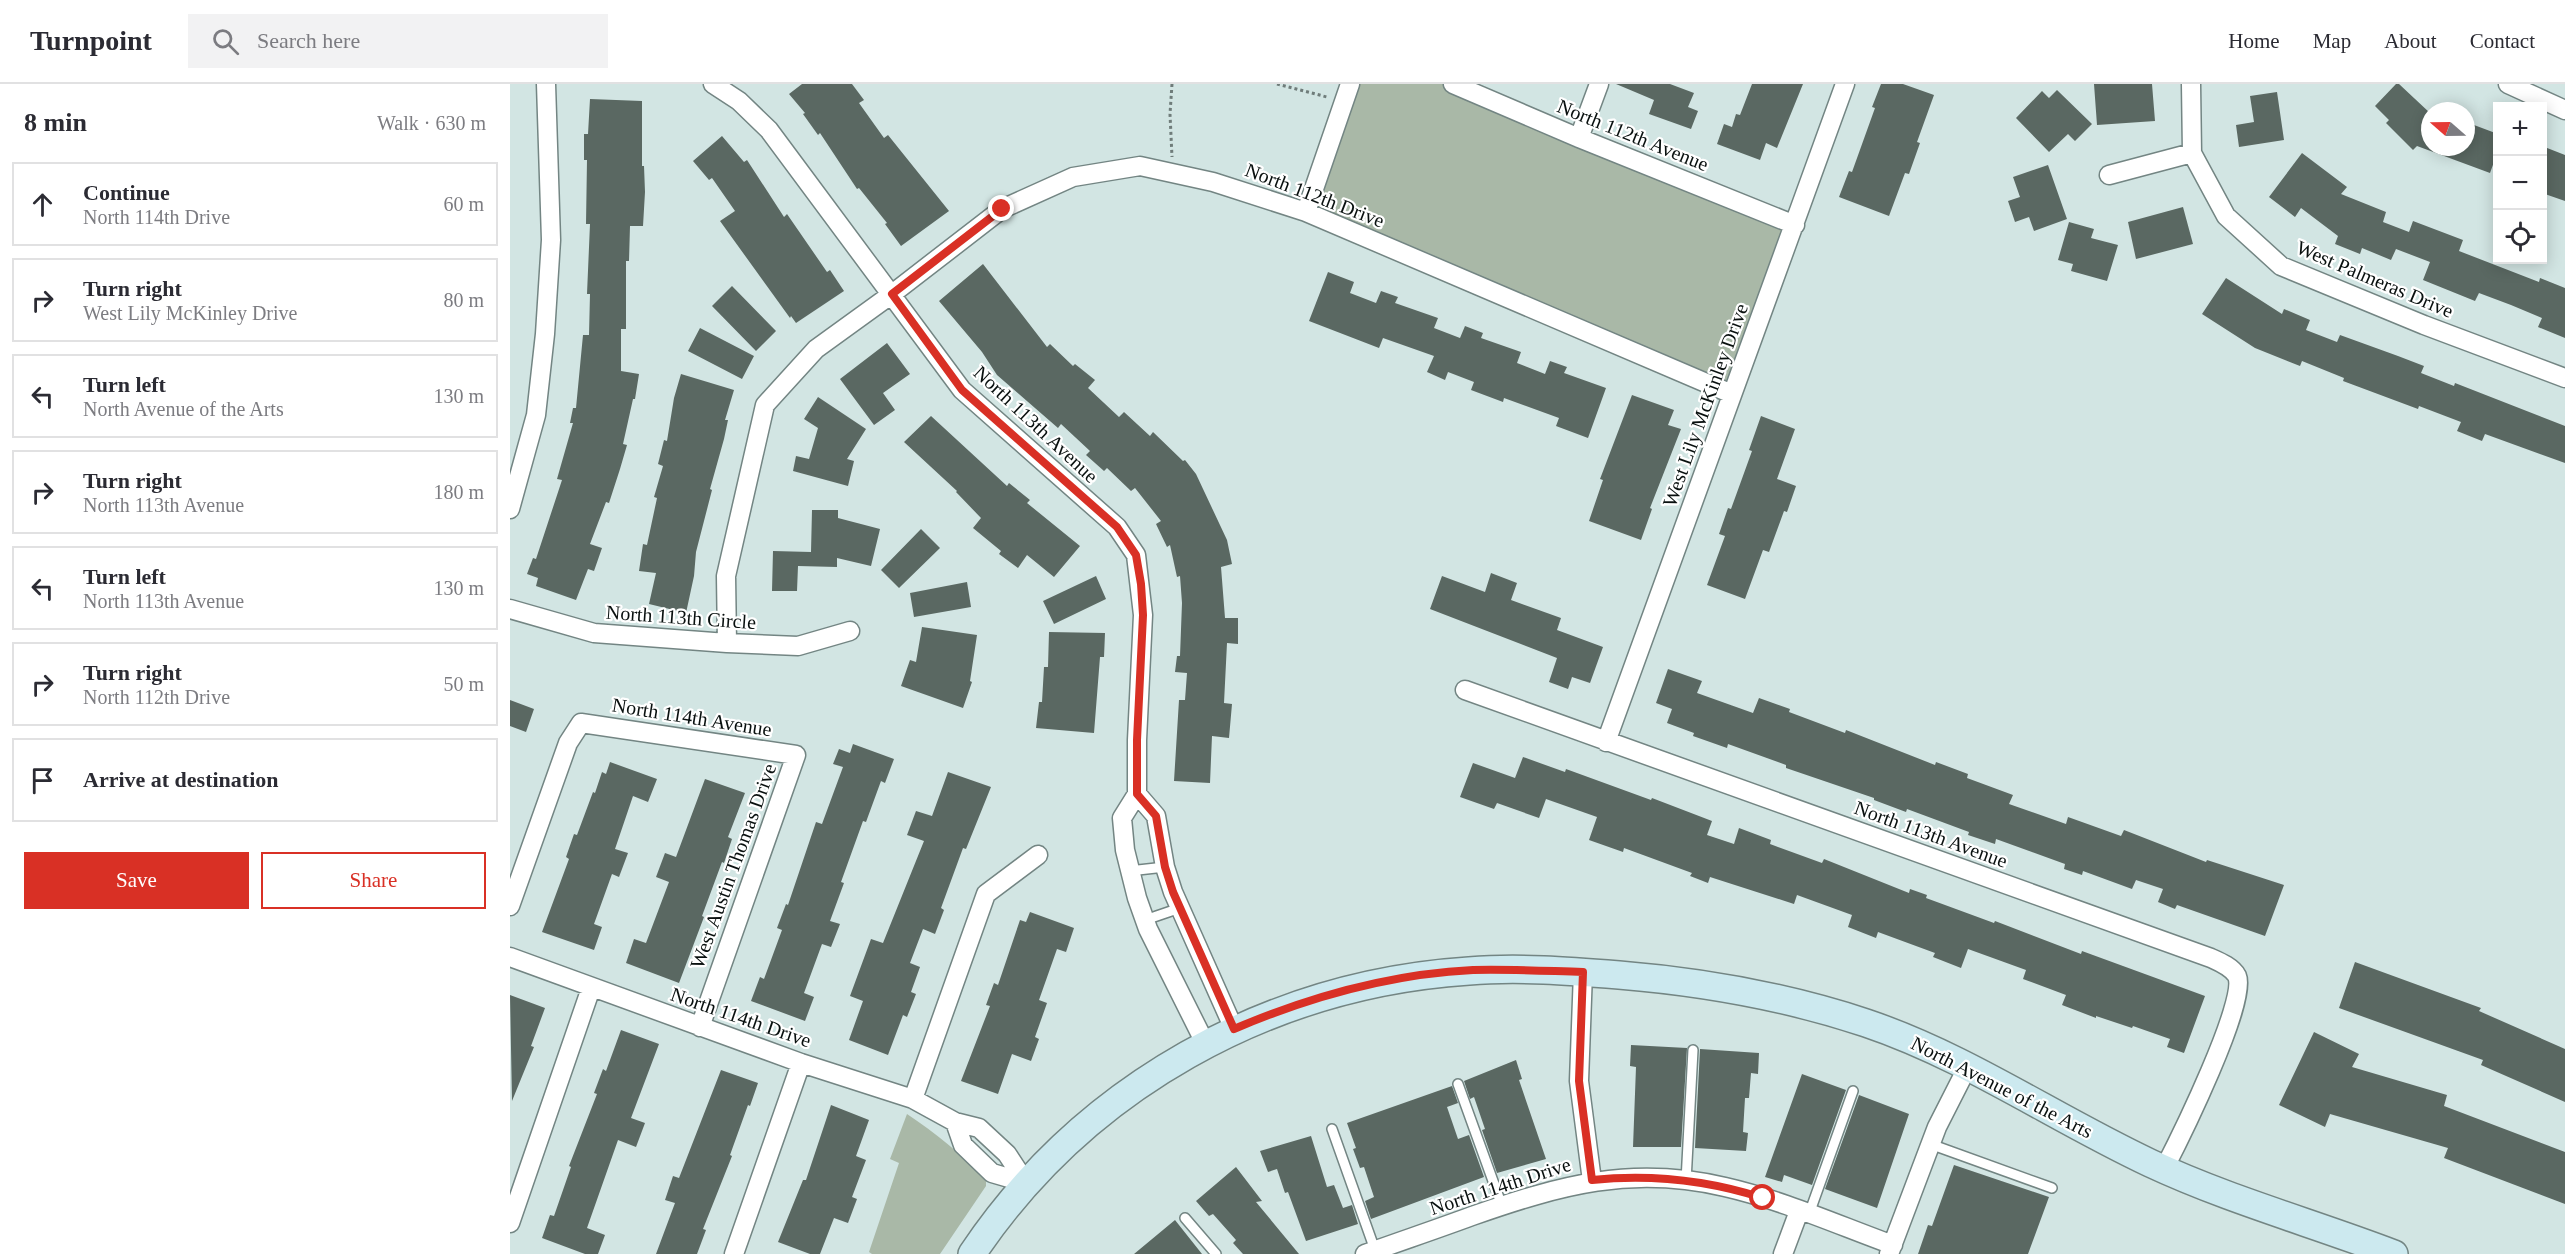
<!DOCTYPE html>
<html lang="en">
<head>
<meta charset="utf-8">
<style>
  :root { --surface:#fff; --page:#f2f2f3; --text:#2b2b33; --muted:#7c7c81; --line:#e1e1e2; --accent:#d93025 }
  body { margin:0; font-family:Georgia,serif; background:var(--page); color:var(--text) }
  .controls { position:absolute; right:18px; top:18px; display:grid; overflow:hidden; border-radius:0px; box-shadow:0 3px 15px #0003 }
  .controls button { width:54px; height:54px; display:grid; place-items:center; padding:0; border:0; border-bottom:2px solid var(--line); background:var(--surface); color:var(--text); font:30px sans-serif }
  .compass { position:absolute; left:1911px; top:18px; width:54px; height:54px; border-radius:50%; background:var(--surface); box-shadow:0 3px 15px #0003; rotate:290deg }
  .stop { position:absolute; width:18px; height:18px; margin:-14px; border:4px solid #d93025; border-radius:50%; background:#fff }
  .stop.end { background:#d93025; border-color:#fff; box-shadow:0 2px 6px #0008 }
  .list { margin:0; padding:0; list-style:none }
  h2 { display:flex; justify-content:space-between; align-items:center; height:78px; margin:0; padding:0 24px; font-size:26px }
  h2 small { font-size:20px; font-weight:400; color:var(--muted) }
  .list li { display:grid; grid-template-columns:39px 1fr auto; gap:18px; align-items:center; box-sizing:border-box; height:84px; margin:0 12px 12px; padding:0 12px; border:2px solid var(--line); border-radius:0px }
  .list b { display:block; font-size:22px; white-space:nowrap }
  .list p { margin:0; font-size:20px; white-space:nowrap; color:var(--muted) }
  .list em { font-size:20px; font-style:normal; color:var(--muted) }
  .actions { display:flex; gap:12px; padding:18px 24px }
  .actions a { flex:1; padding:14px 0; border:2px solid var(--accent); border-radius:0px; text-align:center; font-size:21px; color:var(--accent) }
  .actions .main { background:var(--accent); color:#fff }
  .icon { flex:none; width:33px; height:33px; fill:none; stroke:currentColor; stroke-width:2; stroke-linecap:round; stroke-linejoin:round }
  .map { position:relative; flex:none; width:2055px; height:1170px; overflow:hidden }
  header { display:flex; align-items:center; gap:36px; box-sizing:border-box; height:84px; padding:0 30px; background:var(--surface); border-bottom:2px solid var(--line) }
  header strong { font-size:28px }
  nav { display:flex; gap:33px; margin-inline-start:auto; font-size:21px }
  .search { width:420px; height:54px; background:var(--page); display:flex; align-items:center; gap:15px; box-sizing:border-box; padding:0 21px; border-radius:0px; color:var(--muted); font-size:22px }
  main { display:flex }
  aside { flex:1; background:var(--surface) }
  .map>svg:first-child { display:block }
  .green { fill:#a9b8a7 }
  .building { fill:#5a6862 }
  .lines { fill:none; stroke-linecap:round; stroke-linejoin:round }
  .lane-casing { stroke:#738583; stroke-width:12 }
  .street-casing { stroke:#738583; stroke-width:21 }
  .secondary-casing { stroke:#738583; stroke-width:30 }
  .path { stroke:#6f7c7a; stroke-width:3; stroke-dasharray:3 3; stroke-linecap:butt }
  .lane { stroke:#fff; stroke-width:9 }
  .street { stroke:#fff; stroke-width:18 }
  .secondary { stroke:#cce9ef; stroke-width:27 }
  .route { stroke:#d93025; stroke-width:8 }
  .labels { text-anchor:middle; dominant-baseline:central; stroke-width:4.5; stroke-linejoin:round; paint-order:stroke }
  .street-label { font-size:20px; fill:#09100f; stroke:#fff }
</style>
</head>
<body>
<header>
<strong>Turnpoint</strong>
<div class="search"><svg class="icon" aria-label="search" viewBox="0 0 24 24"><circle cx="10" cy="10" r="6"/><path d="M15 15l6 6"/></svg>Search here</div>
<nav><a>Home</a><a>Map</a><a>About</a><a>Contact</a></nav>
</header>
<main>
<aside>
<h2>8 min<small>Walk · 630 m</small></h2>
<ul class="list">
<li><svg class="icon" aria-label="ahead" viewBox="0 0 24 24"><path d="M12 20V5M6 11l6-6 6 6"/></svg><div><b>Continue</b><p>North 114th Drive</p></div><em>60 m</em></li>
<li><svg class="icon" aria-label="right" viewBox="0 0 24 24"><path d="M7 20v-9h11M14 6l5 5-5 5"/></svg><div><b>Turn right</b><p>West Lily McKinley Drive</p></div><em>80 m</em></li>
<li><svg class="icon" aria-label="left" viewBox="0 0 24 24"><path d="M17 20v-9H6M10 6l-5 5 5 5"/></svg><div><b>Turn left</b><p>North Avenue of the Arts</p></div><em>130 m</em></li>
<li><svg class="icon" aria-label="right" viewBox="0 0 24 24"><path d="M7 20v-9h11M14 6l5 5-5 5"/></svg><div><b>Turn right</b><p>North 113th Avenue</p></div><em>180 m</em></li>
<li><svg class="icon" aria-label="left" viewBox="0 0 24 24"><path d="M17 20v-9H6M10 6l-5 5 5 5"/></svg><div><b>Turn left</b><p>North 113th Avenue</p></div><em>130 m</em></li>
<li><svg class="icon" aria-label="right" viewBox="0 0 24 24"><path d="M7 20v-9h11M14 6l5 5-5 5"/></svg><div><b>Turn right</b><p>North 112th Drive</p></div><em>50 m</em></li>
<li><svg class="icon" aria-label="arrive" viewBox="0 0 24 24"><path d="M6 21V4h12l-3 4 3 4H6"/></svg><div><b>Arrive at destination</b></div></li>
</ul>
<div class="actions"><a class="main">Save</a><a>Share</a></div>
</aside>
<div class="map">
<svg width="2055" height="1170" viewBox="0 0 2055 1170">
  <rect width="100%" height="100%" fill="#d2e5e3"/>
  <path class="green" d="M840 0H943L1285 141 1222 310 796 128Z
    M397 1030C425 1049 454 1071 476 1097V1102L430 1170H362L359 1168 389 1079 380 1075Z"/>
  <path class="building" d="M292 0H342L354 16 349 19 374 54 378 51 439 127 391 162 375 140 377 139 349 104 347 105 310 49 308 51 293 30 295 29 279 10Z
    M1106 0H1160L1184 9 1178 23 1188 27 1181 45 1139 30 1144 16Z
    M1242 0H1293L1267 64 1256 59 1250 76 1207 60 1214 40 1222 43 1226 30 1230 31Z
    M1371 0H1393L1424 11 1407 58 1410 59 1399 90 1395 89 1379 132 1329 113 1339 87 1342 88 1365 24 1362 23Z
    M1584 0H1642L1645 37 1587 41Z
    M1886 0H1889L1920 29V63H1956V38L1988 50V67L1980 89 1907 62 1903 66 1876 39 1879 36 1865 22Z
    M1547 6 1582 40 1565 57 1558 50 1539 68 1506 34 1532 7 1539 14Z
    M1767 8 1774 56 1729 63 1726 41 1744 38 1740 12Z
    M80 15 132 17V82H134L135 108 133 142H120L119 177H116V245H111V287L129 290 125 315H123L113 360 117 361 110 385 99 419 96 418 80 460 92 464 84 487 78 485 66 516 26 502 28 494 17 490 23 474 26 475 52 396 47 395 63 339H60L63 324H66L73 251H79L80 210H77L80 140H76L77 76H74V50H78Z
    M212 52 234 78 237 76 274 133 277 130 317 188 320 186 334 207 286 239 281 232 280 234 210 137 225 127 202 94 199 96 183 77Z
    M2032 62 2055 71V117L2032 109Z
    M1792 69 1837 103 1831 110 1876 128 1873 138 1899 148 1903 137 1953 156 1949 167 2029 198 2030 194 2055 204V254L2028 243 2032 234 2001 221 1969 209 1965 217 1913 196 1920 178 1886 165 1881 176 1852 164 1850 170 1825 160 1828 152 1791 124 1785 133 1759 113Z
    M1538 81 1557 135 1524 147 1519 133 1505 138 1498 117 1510 113 1503 93Z
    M1673 123 1683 160 1626 175 1618 138Z
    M1559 138 1584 145 1581 154 1608 161 1597 197 1561 187 1563 180 1548 176Z
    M473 180 537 263 540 260 563 282 565 280 585 296 578 304 609 333 614 328 640 352 643 348 673 377 675 376 686 390 717 456 722 480 711 483 715 534H728V560L717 559 714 619 722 620 719 654 702 652 700 699 664 697 669 616H675L677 589 665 588 667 572H670L672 519 670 492 667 493 660 461 657 463 646 440 651 437 625 404 621 407 597 384 594 387 576 371 580 367 551 340 548 344 487 291 472 268 429 217Z
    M818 188 844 198 840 209 866 219 871 207 888 213 885 219 928 234 924 244 950 254 955 242 973 249 971 254 1011 268 1007 279 1035 290 1040 277 1057 283 1054 289 1096 304 1078 354 1046 342 1049 334 994 314 993 318 961 306 964 298 938 288 935 296 917 288 924 272 873 254 869 264 799 237Z
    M1716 194 1772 230 1774 225 1800 236 1796 246 1827 258 1830 251 1888 272 1914 282 1911 289 1944 302 1945 299 2055 342V379L1975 350 1972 357 1947 347 1951 338 1909 322 1908 325 1833 297 1834 294 1792 277 1790 282 1745 264 1692 230Z
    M222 202 266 247 246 267 202 222Z
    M190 244 244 272 232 295 178 267Z
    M377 259 400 290 373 309 385 326 364 341 330 295Z
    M171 290 224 306 215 336H218L214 355 200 405 202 406 186 468 184 492 176 529 139 520 146 489 129 487 133 460 137 461 147 414 144 413 153 382 148 380 154 356 157 357 164 314Z
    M1122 311 1164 326 1158 341 1171 345 1140 424 1142 425 1131 456 1079 437 1093 396 1090 395Z
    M308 313 356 345 337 375 344 377 338 402 283 387 286 372 299 375 308 344 294 335Z
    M421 332 497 402 499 399 520 416 517 419 570 462 544 493 517 471 508 484 489 470 491 467 463 444 471 434 446 408 447 407 394 358Z
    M1251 332 1285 345 1267 395 1286 402 1277 428 1274 427 1259 468 1253 466 1235 515 1197 501 1215 452 1209 450 1218 424 1221 425 1242 367 1239 366Z
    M302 426H328V434L370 445 361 482 327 474V483L288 482 287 507H262L263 467 301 468Z
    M411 445 430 464 389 504 371 486Z
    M981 489 1007 499 1001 516 1051 534 1047 546 1093 563 1080 599 1062 593 1058 605 1039 598 1047 574 920 525 932 492 975 508Z
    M586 492 596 515 544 540 533 517Z
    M457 498 461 523 404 533 400 509Z
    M412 543 467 551 460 597 462 598 453 624 391 602 400 576 406 578Z
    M539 548 595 549 594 573H590L584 649 526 644 529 618H532L534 583H538Z
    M1158 585 1192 597 1187 609 1243 629 1249 614 1280 625 1279 628 1335 649 1336 646 1425 681 1426 678 1458 690 1457 694 1503 711 1499 720 1556 740 1558 733 1611 752 1614 746 1696 778 1697 776 1774 801 1755 852 1667 821 1665 825 1648 818 1653 805 1626 796 1622 805 1573 787 1572 791 1554 785 1555 780 1486 755 1485 760 1458 751 1459 748 1397 725 1396 728 1364 716V714L1276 684V681L1218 660 1217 664 1183 652 1184 649 1157 639 1162 625 1146 619Z
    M0 616 24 625 16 648 0 642Z
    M343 660 384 675 375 699 371 697 356 738 353 737 331 798 334 799 320 837 330 840 321 863 312 860 294 909 304 913 295 937 241 917 250 893 254 895 272 846 267 844 276 820 278 821 306 738 312 740 333 683 323 680 329 665 340 669Z
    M1013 673 1055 688 1056 685 1141 716 1142 714 1202 737 1197 751 1224 760 1229 744 1261 756 1260 760 1312 779 1314 775 1399 809 1400 805 1417 811 1416 814 1484 839 1485 837 1571 870 1572 867 1695 912 1674 969 1657 963 1660 955 1623 942 1622 944 1586 932V934L1552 921 1556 911 1513 895 1516 886 1458 865 1451 884 1423 873 1425 869 1368 848 1366 854 1338 843 1342 831 1287 811 1284 820 1200 793 1198 799 1180 792 1182 789 1114 764 1113 768 1079 756 1087 733 1036 715 1029 734 987 719 984 725 950 713 963 679 1005 694Z
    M100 678 147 695 138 718 123 712 105 765 118 769 109 793 102 790 84 840 92 843 84 866 32 848 59 775 56 773 64 750 67 751 83 708 85 709 92 688 96 690Z
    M438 688 481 703 456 765 453 764 431 824 434 826 425 850 413 845 400 879 410 883 401 908 406 910 397 933 393 931 378 971 339 956 353 917 340 912 361 855 373 859 414 757 397 751 406 727 422 732Z
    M195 695 235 709 218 753 222 755 214 779 212 778 192 832 194 833 169 899 116 879 124 855 136 859 159 798 146 793 155 769 166 773Z
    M520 828 564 844 556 868 547 865 529 916 537 919 525 953 529 955 521 977 502 970 488 1010 451 997 480 922 476 921 484 899 488 901 510 836 516 838Z
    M1845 878 1971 924 1969 927 2055 965V1018L1971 981 1973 976 1829 924Z
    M0 911 35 924 21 962 24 963 2 1017Z
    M111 946 149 960 121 1034 135 1039 126 1063 108 1056 77 1144 95 1151 88 1170H75L32 1154 40 1131 44 1132 61 1083 59 1082 87 1010 84 1009 93 985 96 987Z
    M1804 948 1849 970 1842 983 1937 1011 1934 1022 2055 1068V1120L1934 1074 1938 1064 1820 1030 1815 1043 1769 1021Z
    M1121 961 1177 964 1171 1063H1123L1126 983 1120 982Z
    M1190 965 1249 969 1248 990 1241 989 1239 1014H1235L1233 1048 1238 1049 1236 1067 1185 1064Z
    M1006 976 1012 995 1009 996 1036 1075 987 1089 972 1046 975 1045 964 1013 960 1015 954 997Z
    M211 986 248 999 240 1022 238 1021 220 1071 222 1072 193 1145 196 1146 187 1170H146L165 1119 155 1116 163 1092 169 1094Z
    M1292 990 1336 1006 1302 1101 1274 1091 1272 1098 1255 1093Z
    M942 1002 948 1019 937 1023 948 1055 959 1051 974 1093 861 1135 855 1117 864 1113 854 1083 850 1084 843 1065 846 1064 837 1039Z
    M1349 1011 1399 1030 1367 1124 1315 1105Z
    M321 1021 359 1036 346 1072 356 1076 342 1113 347 1115 338 1139 324 1134 310 1170H300L268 1158 293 1096H296Z
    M801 1052 817 1103 824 1101 833 1124 842 1121 848 1140 796 1157 778 1108 775 1109 767 1085 758 1088 750 1067Z
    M1444 1081 1539 1113 1518 1170H1408L1418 1141 1422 1142Z
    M726 1083 752 1117 746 1118 789 1170H733L723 1159 726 1156 703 1130 699 1132 686 1117Z
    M665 1136 692 1170H624Z"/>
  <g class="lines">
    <defs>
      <path id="lane" d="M619 787 655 783
        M635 836 670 824
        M948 1000 992 1122
        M822 1045 865 1166
        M1420 1060 1542 1104
        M1176 1097 1183 966
        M1299 1130 1343 1007
        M675 1134 706 1170"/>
      <path id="street" d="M203 0 229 17 259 46 452 306 607 443 626 471 633 531 627 656V710L612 734 615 766 627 814 638 845 695 959
        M943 0 1069 54 1285 141
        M1681 0 1682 69 1716 132 1771 182 1914 241 2055 294
        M1998 0 2055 26
        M1069 54 1089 0
        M1599 91 1682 69
        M796 128 840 0
        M0 425 26 331 35 250 41 156 36 0
        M0 525 84 549 217 559 288 562 340 547
        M217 559 216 492 255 321 306 265 382 210 492 125 563 93 630 82 703 98 796 128 1222 310
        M955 606 1701 874C1710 878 1722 883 1727 892 1738 917 1669 1056 1654 1085
        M1096 658 1335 0
        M627 710 646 732 655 783 663 808 724 945
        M0 822 58 659 71 639 286 671 190 943
        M0 873 291 979 403 1015 445 1038 469 1044 497 1070 516 1099
        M1073 888 1069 997 1082 1097
        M403 1015 476 810 528 771
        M445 1038 453 1061 482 1089 516 1099
        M0 1139 81 904
        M224 1170 291 979
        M855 1170C891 1157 927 1145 962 1132 1051 1101 1121 1081 1215 1103 1272 1116 1328 1141 1383 1161
        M1273 1170 1289 1127
        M1379 1170 1427 1043 1458 982"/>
      <path id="secondary" d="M462 1170C574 1003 759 900 959 887 1008 883 1059 887 1109 891 1194 898 1275 912 1356 939 1457 973 1544 1034 1640 1079 1719 1116 1803 1139 1884 1170"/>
    </defs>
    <use href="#lane" class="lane-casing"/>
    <use href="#street" class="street-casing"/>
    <use href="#secondary" class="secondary-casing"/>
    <path class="path" d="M662 0 660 30 662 73
      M767 0 817 13"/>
    <use href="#lane" class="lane"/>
    <use href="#street" class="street"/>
    <use href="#secondary" class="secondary"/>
  </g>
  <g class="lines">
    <path class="route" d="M492 125 382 210 452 306 607 443 626 471 631 500 633 531 627 656V710L646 732 655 783 663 808 724 945C799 913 881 890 963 886 999 885 1036 887 1073 888L1069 997 1082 1096C1140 1090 1197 1096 1253 1114"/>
  </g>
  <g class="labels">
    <g class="street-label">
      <text transform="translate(1123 51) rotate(22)">North 112th Avenue</text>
      <text transform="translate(805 111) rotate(21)">North 112th Drive</text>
      <text transform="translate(1865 195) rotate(23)">West Palmeras Drive</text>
      <text transform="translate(1195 321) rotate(-70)">West Lily McKinley Drive</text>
      <text transform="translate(526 340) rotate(43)">North 113th Avenue</text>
      <text transform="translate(171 533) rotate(4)">North 113th Circle</text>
      <text transform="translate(182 633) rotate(9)">North 114th Avenue</text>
      <text transform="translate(1421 750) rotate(20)">North 113th Avenue</text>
      <text transform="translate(223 782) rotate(-70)">West Austin Thomas Drive</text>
      <text transform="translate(231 933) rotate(19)">North 114th Drive</text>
      <text transform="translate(1492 1003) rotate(27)">North Avenue of the Arts</text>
      <text transform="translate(990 1102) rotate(-18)">North 114th Drive</text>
    </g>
  </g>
</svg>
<div class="controls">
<button>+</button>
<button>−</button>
<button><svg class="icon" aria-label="locate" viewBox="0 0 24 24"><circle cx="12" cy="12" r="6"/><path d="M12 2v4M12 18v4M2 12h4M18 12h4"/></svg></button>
</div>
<svg class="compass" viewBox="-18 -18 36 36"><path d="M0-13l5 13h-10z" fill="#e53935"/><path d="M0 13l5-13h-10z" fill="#7c7c81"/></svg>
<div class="stop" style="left:1253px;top:1114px"></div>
<div class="stop end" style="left:492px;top:125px"></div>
</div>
</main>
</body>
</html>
